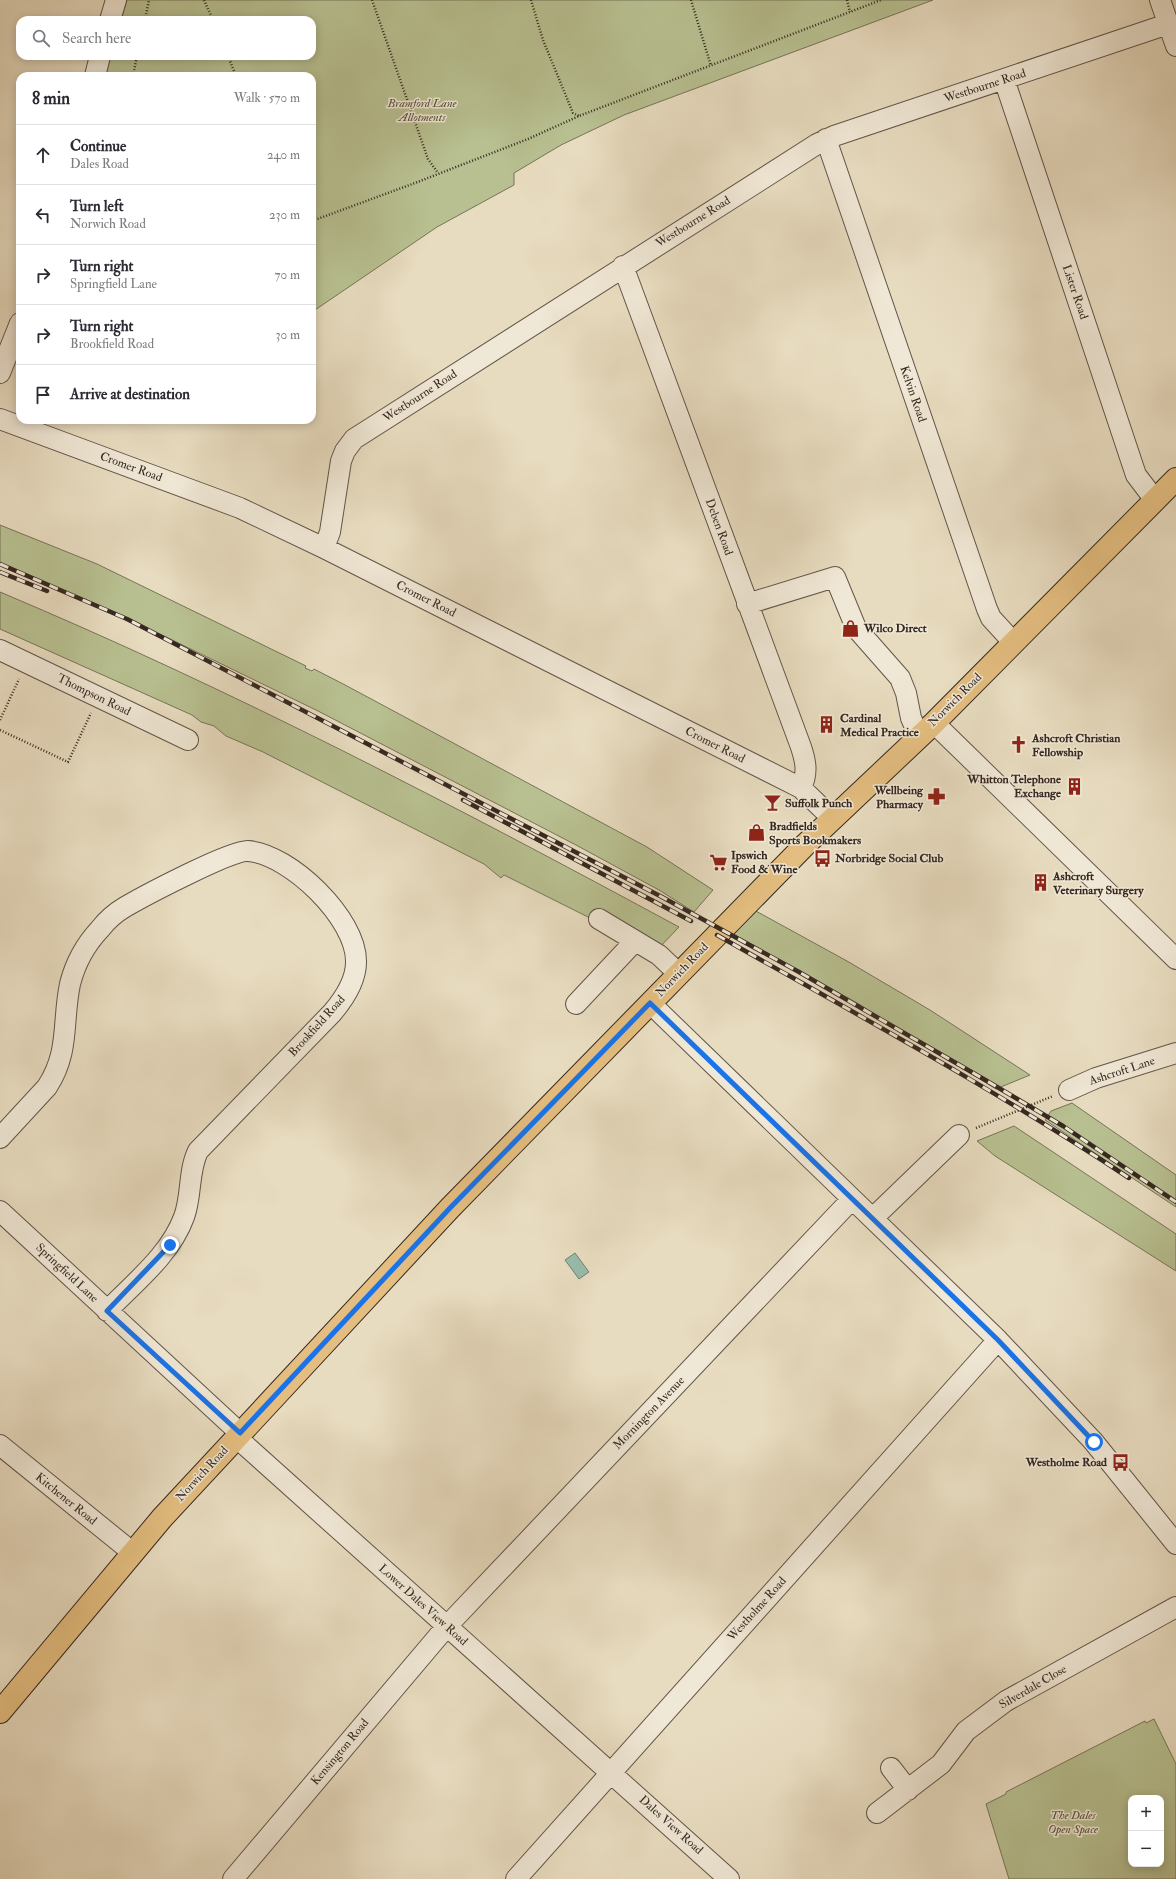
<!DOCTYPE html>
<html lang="en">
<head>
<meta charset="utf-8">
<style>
  :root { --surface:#fff; --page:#f7f7f7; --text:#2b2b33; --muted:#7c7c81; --line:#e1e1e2 }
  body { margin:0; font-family:"IM FELL Double Pica",serif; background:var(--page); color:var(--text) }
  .controls { position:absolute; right:12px; bottom:12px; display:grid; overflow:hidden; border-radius:8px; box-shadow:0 2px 10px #0003 }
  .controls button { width:36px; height:36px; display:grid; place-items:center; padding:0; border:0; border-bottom:1px solid var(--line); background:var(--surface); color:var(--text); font:20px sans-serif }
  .stop { position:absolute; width:12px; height:12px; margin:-9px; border:3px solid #1a73e8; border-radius:50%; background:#fff }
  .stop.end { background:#1a73e8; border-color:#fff; box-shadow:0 1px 4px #0008 }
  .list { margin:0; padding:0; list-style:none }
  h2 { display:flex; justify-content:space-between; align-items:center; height:52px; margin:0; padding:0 16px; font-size:17px }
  h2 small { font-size:13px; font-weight:400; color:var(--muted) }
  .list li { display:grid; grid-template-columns:26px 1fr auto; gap:12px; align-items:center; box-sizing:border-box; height:60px; padding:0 16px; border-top:1px solid var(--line) }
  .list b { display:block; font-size:15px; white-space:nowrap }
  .list p { margin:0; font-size:13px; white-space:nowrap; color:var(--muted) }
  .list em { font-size:13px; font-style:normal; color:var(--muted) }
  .icon { flex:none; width:22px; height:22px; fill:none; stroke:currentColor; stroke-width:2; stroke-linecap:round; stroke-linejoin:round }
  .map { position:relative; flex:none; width:1176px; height:1879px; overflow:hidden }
  .search { position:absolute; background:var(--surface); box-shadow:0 2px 10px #0003; left:16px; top:16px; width:300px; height:44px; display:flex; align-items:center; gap:10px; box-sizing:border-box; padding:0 14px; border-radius:12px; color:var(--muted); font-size:15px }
  .panel { position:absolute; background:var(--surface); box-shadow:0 2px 10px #0003; left:16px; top:72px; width:300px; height:352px; border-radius:12px }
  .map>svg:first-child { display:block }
  .green { fill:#b8c091; stroke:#777459; fill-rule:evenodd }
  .water { fill:#98bcad; stroke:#718175 }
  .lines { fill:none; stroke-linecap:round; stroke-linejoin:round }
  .minor-casing { stroke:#625549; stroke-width:22 }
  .major-casing { stroke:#362821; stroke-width:24 }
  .path { stroke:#362821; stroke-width:2.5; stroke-dasharray:1 2; stroke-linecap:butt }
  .minor { stroke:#f0e8d6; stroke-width:20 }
  .major { stroke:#e4be80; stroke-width:22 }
  .rail-casing { stroke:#362821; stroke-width:4.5 }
  .rail { stroke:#f0e8d6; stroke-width:3; stroke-dasharray:9; stroke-linecap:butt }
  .route { stroke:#1a73e8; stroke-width:5 }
  .labels { text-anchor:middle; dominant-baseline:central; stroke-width:3; stroke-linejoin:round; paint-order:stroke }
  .street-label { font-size:12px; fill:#362821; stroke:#f0e8d6 }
  .park-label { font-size:12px; font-style:italic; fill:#564e3d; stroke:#f0e8d6 }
  .poi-label { font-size:12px; font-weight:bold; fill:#362821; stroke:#f0e8d6; text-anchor:start }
</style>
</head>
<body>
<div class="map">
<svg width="1176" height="1879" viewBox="0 0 1176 1879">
  <rect width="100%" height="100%" fill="#e8dcc0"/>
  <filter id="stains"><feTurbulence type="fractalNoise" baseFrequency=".005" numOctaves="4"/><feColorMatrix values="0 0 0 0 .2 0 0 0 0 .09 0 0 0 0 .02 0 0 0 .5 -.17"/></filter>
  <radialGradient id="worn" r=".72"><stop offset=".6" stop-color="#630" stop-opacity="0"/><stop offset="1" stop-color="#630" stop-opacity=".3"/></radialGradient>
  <path class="green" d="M127 0H933L624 115 561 145 514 173V185L437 227 312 312V76H105L111 56H312V20H121Z
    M0 525 97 564 306 666 305 668 312 671 314 669 347 686 647 847 713 890 694 912 659 890 576 845 318 711 164 636 0 565Z
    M0 592C233 690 457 807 679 927L658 949 654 950 504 875 501 878 484 864 263 752 226 736 214 726 201 722 192 715 0 629Z
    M754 910 847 961 930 1010 1030 1075 996 1089 857 1003 731 933Z
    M1072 1103 1176 1175V1207L1045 1120 1051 1111Z
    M1014 1126 1176 1234V1271L995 1156 977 1141Z
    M1154 1719 1176 1764V1879H1009L986 1804 1006 1794V1792L1145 1721 1146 1723ZM1131 1798H1161V1864H1131Z"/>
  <path class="water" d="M575 1253 589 1272 579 1279 565 1260Z"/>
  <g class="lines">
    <defs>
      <path id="minor" d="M1160 0 1176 46
        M110 20 116 0
        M95 76 100 56
        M1004 79 1136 475 1155 500
        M826 139 987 609 991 618 1013 642
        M623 266 801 747C806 762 808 773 801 788
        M0 373 20 323
        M0 419 240 508 324 548 801 788 832 818
        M324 548 330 532 341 461 345 451 354 439 817 144 834 136 1168 24
        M747 604 835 577 856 628 900 678 906 693 911 718 919 736
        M0 650 188 740
        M934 723 1176 959
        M599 919 659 955 679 974
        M650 1003 998 1340 1093 1441 1176 1544
        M576 1004 635 941
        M1069 1090 1096 1078 1176 1053
        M0 1138 47 1087C70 1052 62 1022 70 984 75 964 86 944 100 929 107 920 115 913 125 907 144 896 231 850 248 851 290 854 357 919 356 962 356 981 344 999 332 1013L198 1151C188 1171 192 1196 184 1217 170 1255 135 1282 107 1311
        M0 1211 240 1433
        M873 1218 959 1135
        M236 1437 729 1879
        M0 1445 132 1552
        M891 1768 908 1790
        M877 1813 941 1764 966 1731 1006 1701 1176 1607
        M233 1879 447 1626 852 1199
        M516 1879 998 1340"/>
      <path id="major" d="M0 1712 162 1518 450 1208 806 844 934 723 1176 479"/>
    </defs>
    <use href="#minor" class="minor-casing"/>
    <use href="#major" class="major-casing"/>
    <path class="path" d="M204 0 213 20
      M372 0 428 159 438 173
      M531 0 543 40 573 113 579 116
      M691 0 711 66
      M847 0 850 12
      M145 20 149 0
      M228 56 236 76
      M133 76 137 56
      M312 221 415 183 528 139 579 116 881 0
      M0 720 19 679
      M0 730 68 762 91 713
      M976 1128 1053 1096"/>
    <use href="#minor" class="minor"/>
    <use href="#major" class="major"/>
    <defs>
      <path id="rail" d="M0 564 127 619 662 897 799 972 987 1081 1063 1126 1176 1202
        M0 572 47 591
        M463 800 691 921
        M717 935C856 1014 996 1090 1129 1178"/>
    </defs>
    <use href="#rail" class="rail-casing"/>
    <use href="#rail" class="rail"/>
  </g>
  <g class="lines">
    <path class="route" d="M170 1245 107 1311 240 1433 450 1208 650 1003 998 1340 1094 1442"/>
  </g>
  <defs>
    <symbol id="shop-bare" viewBox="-9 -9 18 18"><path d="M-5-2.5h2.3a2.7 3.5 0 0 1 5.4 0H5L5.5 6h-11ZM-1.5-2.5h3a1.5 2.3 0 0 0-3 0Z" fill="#8f2418" stroke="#f0e8d6" stroke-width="2.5" paint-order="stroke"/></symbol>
    <symbol id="building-bare" viewBox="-9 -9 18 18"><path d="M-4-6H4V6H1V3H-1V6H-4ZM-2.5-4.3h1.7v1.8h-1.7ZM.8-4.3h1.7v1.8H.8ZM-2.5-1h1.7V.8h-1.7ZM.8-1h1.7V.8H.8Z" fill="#8f2418" stroke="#f0e8d6" stroke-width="2.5" paint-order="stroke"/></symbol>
    <symbol id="church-bare" viewBox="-9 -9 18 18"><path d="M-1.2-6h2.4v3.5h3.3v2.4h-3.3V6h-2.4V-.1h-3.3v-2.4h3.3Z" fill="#8f2418" stroke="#f0e8d6" stroke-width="2.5" paint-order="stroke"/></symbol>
    <symbol id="pharmacy-bare" viewBox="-9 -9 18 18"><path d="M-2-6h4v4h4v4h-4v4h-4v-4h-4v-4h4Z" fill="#8f2418" stroke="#f0e8d6" stroke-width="2.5" paint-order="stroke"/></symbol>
    <symbol id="bar-bare" viewBox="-9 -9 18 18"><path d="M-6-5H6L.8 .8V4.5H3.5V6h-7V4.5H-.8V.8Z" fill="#8f2418" stroke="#f0e8d6" stroke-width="2.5" paint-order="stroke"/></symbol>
    <symbol id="bus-bare" viewBox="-9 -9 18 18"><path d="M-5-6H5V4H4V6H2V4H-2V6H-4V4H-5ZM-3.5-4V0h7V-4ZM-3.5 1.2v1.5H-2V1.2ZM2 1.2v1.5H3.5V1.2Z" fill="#8f2418" stroke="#f0e8d6" stroke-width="2.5" paint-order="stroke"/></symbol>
    <symbol id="supermarket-bare" viewBox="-9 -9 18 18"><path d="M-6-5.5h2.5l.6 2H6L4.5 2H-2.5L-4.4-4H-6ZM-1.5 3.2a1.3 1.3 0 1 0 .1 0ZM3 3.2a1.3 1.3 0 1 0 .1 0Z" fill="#8f2418" stroke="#f0e8d6" stroke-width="2.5" paint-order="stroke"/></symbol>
  </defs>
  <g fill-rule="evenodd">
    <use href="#shop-bare" x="838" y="616" width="25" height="25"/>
    <use href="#building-bare" x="814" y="712" width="25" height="25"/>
    <use href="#church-bare" x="1006" y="732" width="25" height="25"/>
    <use href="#building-bare" x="1062" y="774" width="25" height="25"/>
    <use href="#pharmacy-bare" x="924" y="784" width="25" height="25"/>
    <use href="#bar-bare" x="760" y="790" width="25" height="25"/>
    <use href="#shop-bare" x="744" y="820" width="25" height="25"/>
    <use href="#bus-bare" x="810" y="846" width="25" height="25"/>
    <use href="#supermarket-bare" x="706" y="850" width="25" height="25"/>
    <use href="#building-bare" x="1028" y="870" width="25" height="25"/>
    <use href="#bus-bare" x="1108" y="1450" width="25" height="25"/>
  </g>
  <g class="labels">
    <g class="street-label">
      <text transform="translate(985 86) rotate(-18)">Westbourne Road</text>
      <text transform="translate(693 222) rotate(-32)">Westbourne Road</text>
      <text transform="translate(1075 292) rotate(71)">Lister Road</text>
      <text transform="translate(913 394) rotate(71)">Kelvin Road</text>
      <text transform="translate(420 396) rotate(-33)">Westbourne Road</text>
      <text transform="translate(131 467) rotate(20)">Cromer Road</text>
      <text transform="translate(719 527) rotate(70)">Deben Road</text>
      <text transform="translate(426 599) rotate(27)">Cromer Road</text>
      <text transform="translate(94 695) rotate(26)">Thompson Road</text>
      <text transform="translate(955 700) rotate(-45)">Norwich Road</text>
      <text transform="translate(715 745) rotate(27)">Cromer Road</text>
      <text transform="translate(682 970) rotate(-46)">Norwich Road</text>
      <text transform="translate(317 1026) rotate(-48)">Brookfield Road</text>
      <text transform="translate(1122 1071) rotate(-18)">Ashcroft Lane</text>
      <text transform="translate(67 1273) rotate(43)">Springfield Lane</text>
      <text transform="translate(649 1413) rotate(-46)">Mornington Avenue</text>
      <text transform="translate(202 1474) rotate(-47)">Norwich Road</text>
      <text transform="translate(66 1499) rotate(39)">Kitchener Road</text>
      <text transform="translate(423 1605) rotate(42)">Lower Dales View Road</text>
      <text transform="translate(757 1609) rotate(-48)">Westholme Road</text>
      <text transform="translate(1033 1687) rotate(-30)">Silverdale Close</text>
      <text transform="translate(340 1752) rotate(-50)">Kensington Road</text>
      <text transform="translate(671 1825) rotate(42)">Dales View Road</text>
    </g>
    <g class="park-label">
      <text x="422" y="103">Bramford Lane<tspan x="422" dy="14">Allotments</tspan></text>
      <text x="1073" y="1815">The Dales<tspan x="1073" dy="14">Open Space</tspan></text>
    </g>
    <g class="poi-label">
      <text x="864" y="628">Wilco Direct</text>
      <text x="840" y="718">Cardinal<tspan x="840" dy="14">Medical Practice</tspan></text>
      <text x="1032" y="738">Ashcroft Christian<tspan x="1032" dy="14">Fellowship</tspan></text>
      <text x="1061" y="779" text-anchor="end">Whitton Telephone<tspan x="1061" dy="14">Exchange</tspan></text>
      <text x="923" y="790" text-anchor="end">Wellbeing<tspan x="923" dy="14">Pharmacy</tspan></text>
      <text x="785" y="803">Suffolk Punch</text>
      <text x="769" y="826">Bradfields<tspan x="769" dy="14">Sports Bookmakers</tspan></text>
      <text x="731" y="855">Ipswich<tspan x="731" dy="14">Food &amp; Wine</tspan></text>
      <text x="835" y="858">Norbridge Social Club</text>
      <text x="1053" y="876">Ashcroft<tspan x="1053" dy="14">Veterinary Surgery</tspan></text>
      <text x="1107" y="1462" text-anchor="end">Westholme Road</text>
    </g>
  </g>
  <rect width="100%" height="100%" filter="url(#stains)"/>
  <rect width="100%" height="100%" fill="url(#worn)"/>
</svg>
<div class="controls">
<button>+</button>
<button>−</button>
</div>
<div class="stop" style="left:1094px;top:1442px"></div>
<div class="stop end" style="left:170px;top:1245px"></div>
<div class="search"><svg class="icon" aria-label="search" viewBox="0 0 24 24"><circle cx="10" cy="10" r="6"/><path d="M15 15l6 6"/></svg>Search here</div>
<section class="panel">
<h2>8 min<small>Walk · 570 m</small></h2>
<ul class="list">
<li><svg class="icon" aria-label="ahead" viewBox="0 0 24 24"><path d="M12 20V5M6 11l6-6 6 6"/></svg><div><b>Continue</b><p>Dales Road</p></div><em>240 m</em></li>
<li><svg class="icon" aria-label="left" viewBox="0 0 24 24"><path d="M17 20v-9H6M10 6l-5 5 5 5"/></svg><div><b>Turn left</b><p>Norwich Road</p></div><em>230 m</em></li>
<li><svg class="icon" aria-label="right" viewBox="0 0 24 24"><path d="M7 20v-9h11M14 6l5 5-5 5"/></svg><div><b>Turn right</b><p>Springfield Lane</p></div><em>70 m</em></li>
<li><svg class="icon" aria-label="right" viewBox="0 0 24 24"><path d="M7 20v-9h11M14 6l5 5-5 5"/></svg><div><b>Turn right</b><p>Brookfield Road</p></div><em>30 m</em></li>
<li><svg class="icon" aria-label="arrive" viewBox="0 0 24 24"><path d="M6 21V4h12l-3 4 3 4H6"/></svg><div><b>Arrive at destination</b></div></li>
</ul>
</section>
</div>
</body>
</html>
